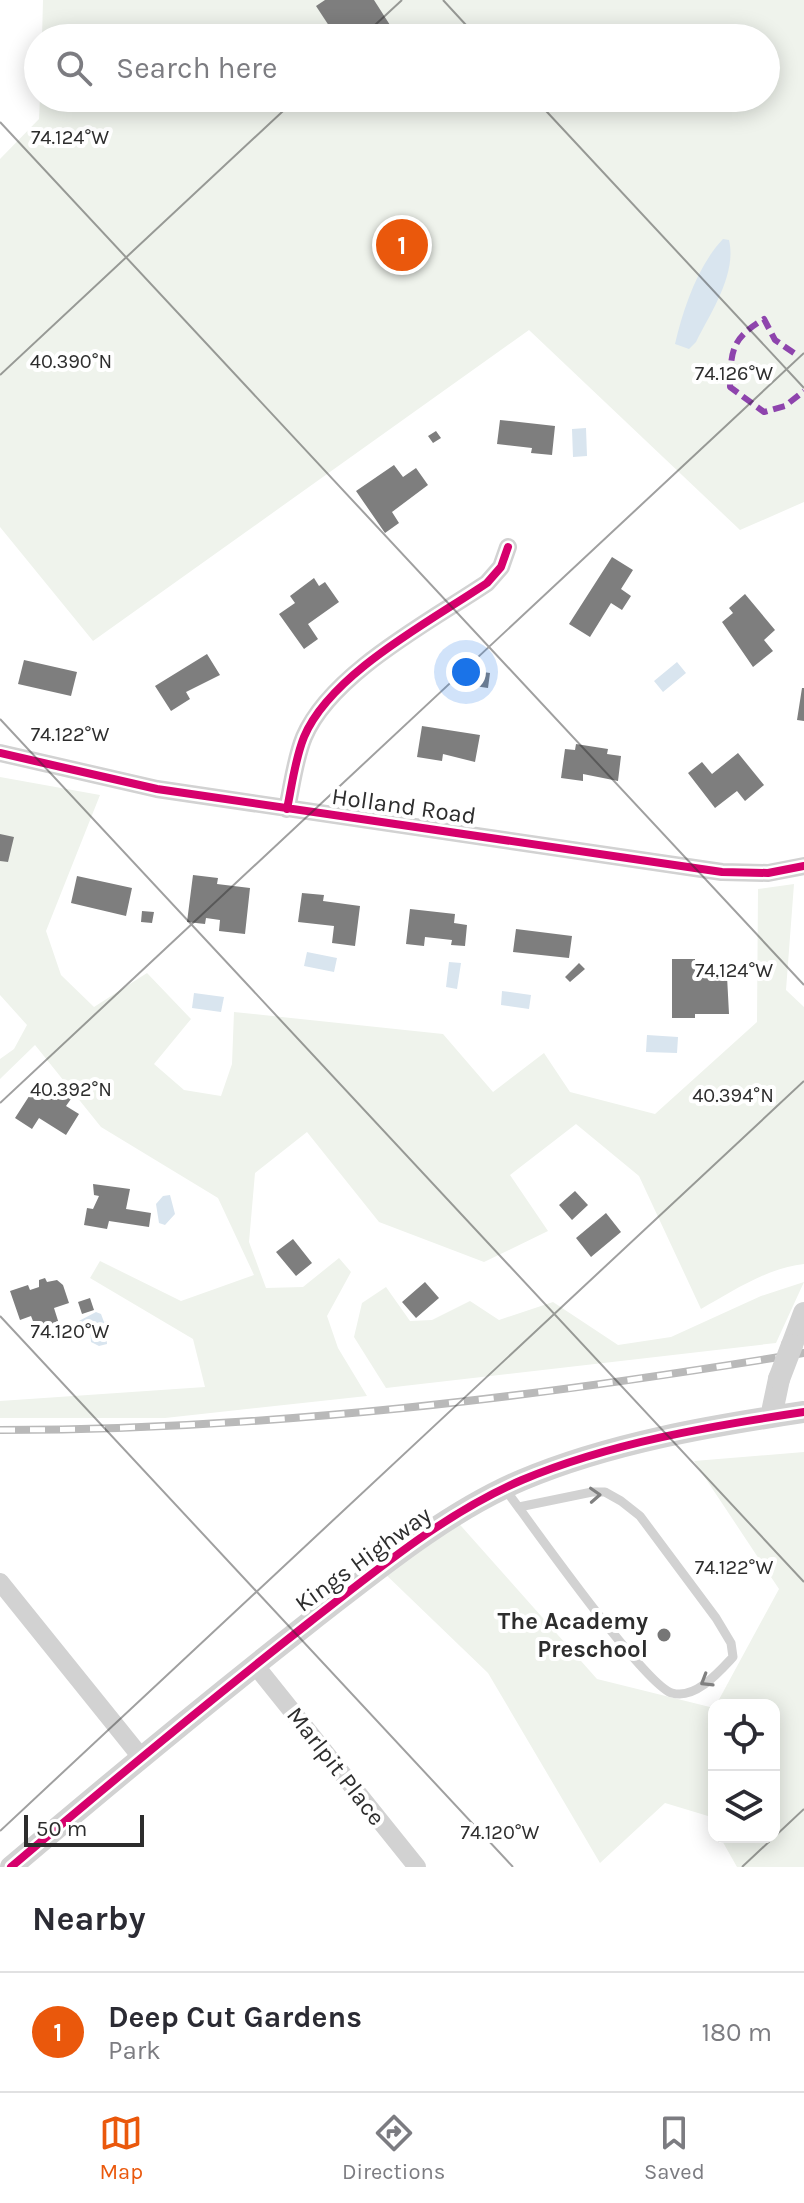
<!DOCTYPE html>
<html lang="en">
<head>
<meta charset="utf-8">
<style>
  :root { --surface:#fff; --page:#f2f2f3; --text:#2b2b33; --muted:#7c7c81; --line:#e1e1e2; --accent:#ea580c }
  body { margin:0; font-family:Karla,sans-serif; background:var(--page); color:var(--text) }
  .controls { position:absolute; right:24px; bottom:24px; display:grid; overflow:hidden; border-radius:16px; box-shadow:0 4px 20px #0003 }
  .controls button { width:72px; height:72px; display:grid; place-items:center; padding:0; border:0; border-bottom:2px solid var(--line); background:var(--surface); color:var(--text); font:40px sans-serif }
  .scale { position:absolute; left:24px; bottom:20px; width:120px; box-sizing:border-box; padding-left:8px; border:4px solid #2d2d2d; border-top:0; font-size:22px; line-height:28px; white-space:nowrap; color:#2d2d2d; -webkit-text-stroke:6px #fff; paint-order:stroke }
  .you { position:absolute; left:466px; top:672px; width:28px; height:28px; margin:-20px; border:6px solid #fff; border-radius:50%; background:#1a73e8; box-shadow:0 0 0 12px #1a73e833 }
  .badge { display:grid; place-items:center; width:52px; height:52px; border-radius:50%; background:var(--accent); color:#fff; font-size:26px; font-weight:700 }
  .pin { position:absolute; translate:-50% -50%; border:4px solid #fff; box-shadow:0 2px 8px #0006 }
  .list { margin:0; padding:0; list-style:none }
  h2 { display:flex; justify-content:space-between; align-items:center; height:104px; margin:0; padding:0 32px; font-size:34px }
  h2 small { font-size:26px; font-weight:400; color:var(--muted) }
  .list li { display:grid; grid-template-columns:52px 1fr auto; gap:24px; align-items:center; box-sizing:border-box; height:120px; padding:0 32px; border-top:2px solid var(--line) }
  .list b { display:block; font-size:30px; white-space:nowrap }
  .list p { margin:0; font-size:26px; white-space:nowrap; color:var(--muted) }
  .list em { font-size:26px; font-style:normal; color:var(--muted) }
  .icon { flex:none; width:44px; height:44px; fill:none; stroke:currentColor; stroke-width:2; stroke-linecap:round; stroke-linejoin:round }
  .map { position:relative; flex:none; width:804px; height:1867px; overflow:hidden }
  .search { position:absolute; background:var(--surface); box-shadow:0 4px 20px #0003; left:24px; right:24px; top:24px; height:88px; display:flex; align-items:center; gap:20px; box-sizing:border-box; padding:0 28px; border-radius:44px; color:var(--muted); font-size:30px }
  .sheet { height:224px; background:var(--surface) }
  nav { display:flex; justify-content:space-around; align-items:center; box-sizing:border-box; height:112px; border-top:2px solid var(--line); background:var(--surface); font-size:22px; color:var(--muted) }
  nav a { display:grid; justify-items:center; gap:4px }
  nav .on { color:var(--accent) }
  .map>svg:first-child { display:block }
  .green { fill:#eff3ec }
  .water { fill:#d9e5ef }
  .building { fill:#7e7e7e }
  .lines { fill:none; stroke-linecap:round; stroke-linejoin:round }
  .service { stroke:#d2d2d2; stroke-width:9 }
  .minor { stroke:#d2d2d2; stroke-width:18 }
  .tertiary { stroke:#d2d2d2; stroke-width:22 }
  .rail-casing { stroke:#b9b9b9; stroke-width:8 }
  .rail { stroke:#fff; stroke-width:5; stroke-dasharray:15; stroke-linecap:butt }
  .tertiary-bridge { stroke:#d2d2d2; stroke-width:22 }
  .quiet { stroke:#8e44ad; stroke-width:6; stroke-dasharray:12 6; stroke-linecap:butt }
  .cycleway-casing { stroke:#fff; stroke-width:13 }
  .cycleway { stroke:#d6006c; stroke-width:8 }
  .oneway { stroke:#808080 }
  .ticks { fill:none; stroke:#2d2d2d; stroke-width:2; stroke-opacity:0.45 }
  .poi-dot { fill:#767676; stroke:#fff; stroke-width:3 }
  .labels { text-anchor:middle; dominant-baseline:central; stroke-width:8; stroke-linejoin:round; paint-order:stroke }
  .street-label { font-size:24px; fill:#2d2d2d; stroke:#fff }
  .poi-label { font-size:24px; font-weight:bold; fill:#2d2d2d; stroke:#fff; text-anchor:end }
  .ticks-label { font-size:20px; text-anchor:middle; fill:#2d2d2d; stroke:#fff; stroke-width:8; stroke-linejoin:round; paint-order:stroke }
</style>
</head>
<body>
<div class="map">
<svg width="804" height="1867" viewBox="0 0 804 1867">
  <rect width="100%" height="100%" fill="#fff"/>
  <path class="green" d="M43 0H804V502L740 530 529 330 93 641 0 527V159L39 119 40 98H766V38H42Z
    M0 777 100 795 46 931 61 975 94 1007 147 973 191 1019 154 1064 184 1090 221 1096 232 1064 234 1012 443 1034 493 1092 544 1053 570 1092 655 1114 757 1022 758 889 794 884 786 990 804 1007V1264C767 1268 733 1291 701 1309L639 1176 576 1124 510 1175 548 1231 484 1262 379 1222 307 1132 255 1173 249 1242 266 1288 303 1287 339 1258 351 1272 327 1316 338 1348 367 1396 165 1418H0V1401L205 1387 193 1339 90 1278 100 1261 181 1301 254 1275 218 1198 101 1127 35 1045 0 1079V1059L14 1049 27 1025 0 995Z
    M804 1282 776 1343 386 1388 354 1337 362 1303 386 1287 410 1321 432 1320 470 1301 499 1320 553 1302 618 1345 671 1337 761 1296Z
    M804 1452V1867H737L720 1837H774V1705H716L779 1589 694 1461Z
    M454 1518 597 1679 714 1708V1826L708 1816 665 1803 600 1863 488 1673 380 1569Z"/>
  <path class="water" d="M723 239 729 240C737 274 711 312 696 342L689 349 675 344C683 309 698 265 723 239Z
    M586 428 587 456 573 457 572 429Z
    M677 662 686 673 663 692 654 681Z
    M307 952 337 958 334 972 304 966Z
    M449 962 461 963 457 989 446 987Z
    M502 991 531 995 529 1009 501 1005Z
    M194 993 224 997 221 1012 192 1008Z
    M647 1035 678 1037 677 1053 646 1052Z
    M170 1195 175 1214 165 1225 159 1223 156 1204 163 1196Z
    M96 1312 101 1314 104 1322 108 1321 111 1328 106 1330 107 1344 99 1346 91 1342 90 1330 79 1329 77 1322Z"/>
  <path class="building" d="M325 0H374L397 36 337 38 316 6Z
    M500 420 555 426 552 455 531 453 532 448 497 444Z
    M436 431 441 438 433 443 428 436Z
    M394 465 403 477 416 468 428 485 392 512 399 523 385 533 356 491Z
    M612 557 633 570 621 589 631 596 622 610 611 603 590 637 569 624Z
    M314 578 319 586 325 582 339 602 308 624 318 639 304 649 279 614 295 603 290 596Z
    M745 594 775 630 764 640 773 651 753 667 722 622 733 613 729 608Z
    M207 654 220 675 186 692 190 699 171 711 155 686Z
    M24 660 77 672 71 696 18 684Z
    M463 669 490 673 488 688 461 684Z
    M802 688H804V721L797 720Z
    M422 726 480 735 475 762 443 754 442 761 417 757Z
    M576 744 608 749 607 754 621 756 618 781 583 774V781L561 778 565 749 575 750Z
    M738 753 764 785 745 801 737 791 715 808 688 773 702 762 712 774Z
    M0 834 14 837 8 862 0 861Z
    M193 875 218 878 217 884 250 888 245 934 219 931 220 920 206 918 205 924 187 922Z
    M77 876 132 888 126 916 71 903Z
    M302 893 324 895 323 901 360 906 355 946 332 943 334 926 298 922Z
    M410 909 455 914 454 923 467 925 465 946 451 945 452 940 425 937 424 946 406 944Z
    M142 911 154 912 152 923 141 922Z
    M516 929 572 936 569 958 513 952Z
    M672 959H695V976H727L729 1014H695V1018H672Z
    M579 963 585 969 570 982 565 977Z
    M35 1087 57 1100 63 1090 73 1096 66 1106 79 1114 66 1135 39 1118 32 1129 15 1118Z
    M93 1184 130 1189 126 1209 151 1213 149 1227 109 1221 107 1229 84 1225 87 1208 93 1209 99 1196 94 1195Z
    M575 1191 588 1205 572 1220 559 1205Z
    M606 1213 621 1232 591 1257 576 1238Z
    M293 1239 312 1263 296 1276 276 1252Z
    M45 1278 47 1282 57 1280 63 1285 69 1303 54 1308 60 1327 38 1334 31 1316 20 1320 10 1291 28 1285 30 1290 39 1287V1280Z
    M425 1282 439 1298 416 1318 402 1302Z
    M90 1298 94 1310 82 1314 78 1302Z"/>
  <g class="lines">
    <path class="service" d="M505 1489C529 1521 645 1686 672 1693 695 1700 719 1672 733 1657L731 1643 716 1618 640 1516 621 1501 605 1492H592L519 1507"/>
    <path class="minor" d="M0 753 157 789 722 872 768 873 804 866
      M287 809C292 785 295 759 304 737 331 673 431 621 487 583L501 567 508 547
      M0 1582 141 1757
      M255 1665 417 1867"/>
    <path class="tertiary" d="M792 1345 804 1313
      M771 1417 779 1379
      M11 1867C110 1783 209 1701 311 1621 377 1570 445 1513 522 1480 610 1443 710 1426 804 1412"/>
    <defs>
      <path id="rail" d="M0 1430C272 1430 536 1397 804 1353"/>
    </defs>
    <use href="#rail" class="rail-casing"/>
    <use href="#rail" class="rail"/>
    <path class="tertiary-bridge" d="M779 1379 792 1345"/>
    <path class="quiet" d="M794 353 775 340 764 319C731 339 731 350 730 387L764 412 785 406 804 391"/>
    <defs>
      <path id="cycleway" d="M0 753 157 789 722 872 768 873 804 866
        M287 809C292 785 295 759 304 737 331 673 431 621 487 583L501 567 508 547
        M11 1867C110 1783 209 1701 311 1621 377 1570 445 1513 522 1480 610 1443 710 1426 804 1412"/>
    </defs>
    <use href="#cycleway" class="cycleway-casing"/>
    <use href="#cycleway" class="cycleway"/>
  </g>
  <defs><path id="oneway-chevron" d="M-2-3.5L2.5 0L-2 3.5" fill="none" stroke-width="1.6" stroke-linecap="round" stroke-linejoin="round" transform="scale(2)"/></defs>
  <g class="oneway">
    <use href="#oneway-chevron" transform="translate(595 1495) rotate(-3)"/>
    <use href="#oneway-chevron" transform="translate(706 1681) rotate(149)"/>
  </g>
  <path class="ticks" d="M443 0 478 38M361 38 402 0M534 98 804 388M0 122 804 985M0 375 297 98M0 719 804 1582M0 1103 804 353M0 1316 513 1867M0 1831 804 1081M742 1867 804 1809"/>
  <circle class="poi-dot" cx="664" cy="1635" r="8"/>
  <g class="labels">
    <g class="street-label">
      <text transform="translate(404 806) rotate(8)">Holland Road</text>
      <text transform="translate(363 1559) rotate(-36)">Kings Highway</text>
      <text transform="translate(336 1766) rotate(52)">Marlpit Place</text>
    </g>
    <g class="poi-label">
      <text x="648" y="1621">The Academy<tspan x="648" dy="28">Preschool</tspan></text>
    </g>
  </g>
  <g class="ticks-label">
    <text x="70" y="144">74.124°W</text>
    <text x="71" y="368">40.390°N</text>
    <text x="734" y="380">74.126°W</text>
    <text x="70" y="741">74.122°W</text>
    <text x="734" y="977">74.124°W</text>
    <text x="71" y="1096">40.392°N</text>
    <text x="733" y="1102">40.394°N</text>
    <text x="70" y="1338">74.120°W</text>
    <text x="734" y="1574">74.122°W</text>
    <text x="500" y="1839">74.120°W</text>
  </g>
</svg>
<div class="controls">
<button><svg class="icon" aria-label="locate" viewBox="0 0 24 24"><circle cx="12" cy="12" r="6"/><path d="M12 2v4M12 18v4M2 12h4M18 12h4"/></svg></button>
<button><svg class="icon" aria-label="layers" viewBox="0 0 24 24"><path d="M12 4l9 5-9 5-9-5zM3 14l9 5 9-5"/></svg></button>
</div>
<div class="scale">50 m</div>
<div class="you"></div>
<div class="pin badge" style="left:402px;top:245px">1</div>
<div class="search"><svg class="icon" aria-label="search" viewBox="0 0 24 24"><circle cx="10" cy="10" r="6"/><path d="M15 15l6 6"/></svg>Search here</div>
</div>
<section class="sheet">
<h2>Nearby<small></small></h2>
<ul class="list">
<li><span class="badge">1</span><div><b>Deep Cut Gardens</b><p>Park</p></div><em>180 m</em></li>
</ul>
</section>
<nav>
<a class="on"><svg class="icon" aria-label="map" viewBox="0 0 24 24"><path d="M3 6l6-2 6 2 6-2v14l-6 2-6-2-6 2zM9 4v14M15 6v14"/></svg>Map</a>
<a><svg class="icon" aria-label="directions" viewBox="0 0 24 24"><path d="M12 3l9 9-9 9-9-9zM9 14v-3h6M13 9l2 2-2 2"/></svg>Directions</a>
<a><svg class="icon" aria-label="saved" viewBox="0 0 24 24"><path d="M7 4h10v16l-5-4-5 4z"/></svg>Saved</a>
</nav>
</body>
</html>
